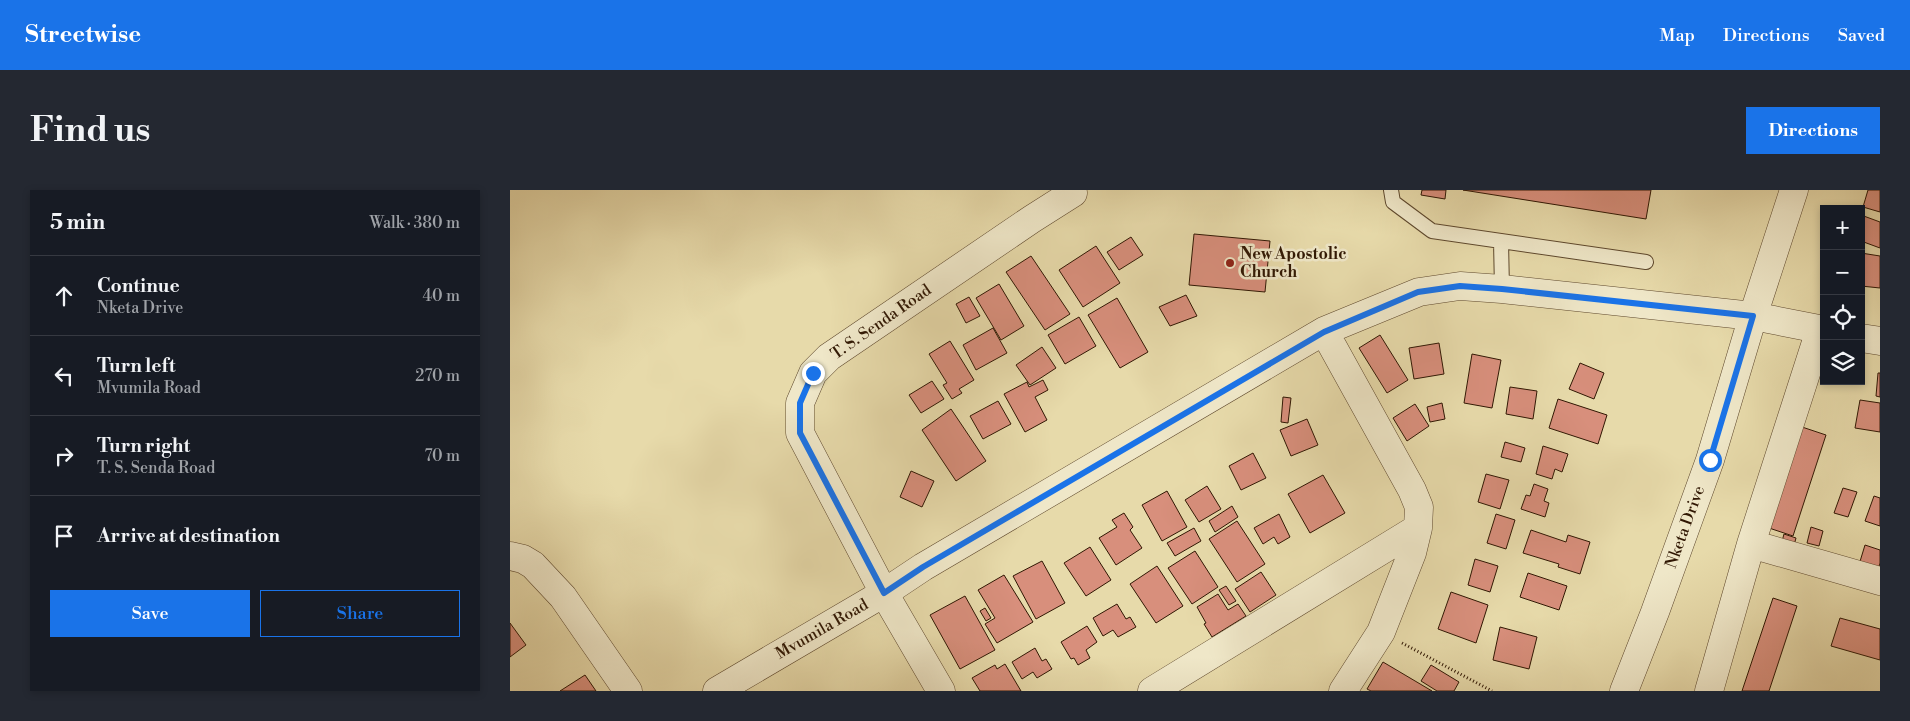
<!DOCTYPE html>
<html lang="en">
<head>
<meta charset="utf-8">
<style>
  :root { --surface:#171b24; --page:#242831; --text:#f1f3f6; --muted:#9ea1a6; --line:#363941; --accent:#1a73e8 }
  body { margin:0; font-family:"Libre Bodoni",serif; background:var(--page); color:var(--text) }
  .controls { position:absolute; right:15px; top:15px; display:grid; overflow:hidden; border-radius:0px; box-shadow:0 2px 8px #0003 }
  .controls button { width:45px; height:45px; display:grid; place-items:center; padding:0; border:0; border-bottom:1px solid var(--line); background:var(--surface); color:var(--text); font:25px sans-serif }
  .stop { position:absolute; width:15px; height:15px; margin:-11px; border:4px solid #1a73e8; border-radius:50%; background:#fff }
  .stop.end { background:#1a73e8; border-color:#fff; box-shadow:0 1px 5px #0008 }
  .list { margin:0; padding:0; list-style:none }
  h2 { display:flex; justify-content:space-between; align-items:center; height:65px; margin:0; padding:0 20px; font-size:21px }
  h2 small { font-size:16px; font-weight:400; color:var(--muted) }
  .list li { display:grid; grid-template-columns:32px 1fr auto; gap:15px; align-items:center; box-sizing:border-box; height:80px; padding:0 20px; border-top:1px solid var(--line) }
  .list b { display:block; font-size:19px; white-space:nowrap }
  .list p { margin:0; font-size:16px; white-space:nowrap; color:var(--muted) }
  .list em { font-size:16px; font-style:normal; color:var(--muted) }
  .actions { display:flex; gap:10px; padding:15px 20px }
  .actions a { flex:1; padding:11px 0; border:1px solid var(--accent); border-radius:0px; text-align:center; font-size:18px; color:var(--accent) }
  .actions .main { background:var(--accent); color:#fff }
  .icon { flex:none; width:28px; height:28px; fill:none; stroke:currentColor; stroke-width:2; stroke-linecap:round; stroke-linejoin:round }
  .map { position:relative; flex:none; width:1370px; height:501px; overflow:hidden; border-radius:0px }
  header { display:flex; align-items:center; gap:30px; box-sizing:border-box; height:70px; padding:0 25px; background:var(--accent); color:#fff }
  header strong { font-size:24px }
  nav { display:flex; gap:28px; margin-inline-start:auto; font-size:18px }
  .intro { display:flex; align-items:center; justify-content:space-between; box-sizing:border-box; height:120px; padding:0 30px }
  h1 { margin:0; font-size:35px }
  .button { padding:12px 22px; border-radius:0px; background:var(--accent); color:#fff; font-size:18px; font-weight:700 }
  main { display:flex; gap:30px; padding:0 30px }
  aside { flex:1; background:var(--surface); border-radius:0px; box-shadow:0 2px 8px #0003 }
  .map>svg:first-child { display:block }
  .building { fill:#d88f7c; stroke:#301703 }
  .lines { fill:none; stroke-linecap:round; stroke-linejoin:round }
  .service-casing { stroke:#5e482d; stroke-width:16 }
  .minor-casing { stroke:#5e482d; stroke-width:29 }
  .tertiary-casing { stroke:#5e482d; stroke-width:29 }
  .path { stroke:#301703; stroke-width:3; stroke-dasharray:1 2.5; stroke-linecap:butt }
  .service { stroke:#efe7c8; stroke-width:14 }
  .minor { stroke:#efe7c8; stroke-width:28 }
  .tertiary { stroke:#efe7c8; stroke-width:28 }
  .route { stroke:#1a73e8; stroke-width:6 }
  .poi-dot { fill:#8f2418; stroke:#efe7c8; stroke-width:2 }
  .labels { text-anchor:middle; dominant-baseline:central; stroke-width:5; stroke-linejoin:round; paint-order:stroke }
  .poi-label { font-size:16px; font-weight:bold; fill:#301703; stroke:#efe7c8; text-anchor:start }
  .street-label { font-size:16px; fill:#301703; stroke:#efe7c8 }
</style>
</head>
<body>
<header>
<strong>Streetwise</strong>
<nav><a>Map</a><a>Directions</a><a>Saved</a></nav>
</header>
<div class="intro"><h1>Find us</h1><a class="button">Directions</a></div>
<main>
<aside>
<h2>5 min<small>Walk · 380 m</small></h2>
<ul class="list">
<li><svg class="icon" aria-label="ahead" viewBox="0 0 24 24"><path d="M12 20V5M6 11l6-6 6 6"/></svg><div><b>Continue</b><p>Nketa Drive</p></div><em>40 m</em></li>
<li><svg class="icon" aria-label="left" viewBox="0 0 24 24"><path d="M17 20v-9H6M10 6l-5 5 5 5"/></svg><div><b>Turn left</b><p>Mvumila Road</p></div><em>270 m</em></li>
<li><svg class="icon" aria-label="right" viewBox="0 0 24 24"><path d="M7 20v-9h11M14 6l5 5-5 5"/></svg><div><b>Turn right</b><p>T. S. Senda Road</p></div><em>70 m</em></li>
<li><svg class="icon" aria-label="arrive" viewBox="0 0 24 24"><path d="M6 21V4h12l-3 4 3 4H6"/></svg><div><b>Arrive at destination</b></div></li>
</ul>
<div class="actions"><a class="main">Save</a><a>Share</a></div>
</aside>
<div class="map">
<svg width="1370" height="501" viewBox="0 0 1370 501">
  <rect width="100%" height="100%" fill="#e7daaa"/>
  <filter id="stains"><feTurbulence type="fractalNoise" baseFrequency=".004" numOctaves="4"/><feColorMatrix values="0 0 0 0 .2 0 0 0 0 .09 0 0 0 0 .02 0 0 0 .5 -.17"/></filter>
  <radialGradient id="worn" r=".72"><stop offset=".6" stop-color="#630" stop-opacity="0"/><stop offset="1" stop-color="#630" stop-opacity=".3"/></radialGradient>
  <path class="building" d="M912 0H936L935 9 911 5Z
    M953 0H1141L1136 29Z
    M1358 0H1370V22L1353 17Z
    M1351 25 1370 32V58L1351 51Z
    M684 44 760 51 755 102 679 95Z
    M621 47 633 65 609 80 597 62Z
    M586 56 610 93 573 117 549 80Z
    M1351 63 1370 66V98L1351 96Z
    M521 66 560 124 535 140 496 82Z
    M489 94 514 136 491 150 466 108Z
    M676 105 687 126 660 136 649 117Z
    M459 107 470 126 456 133 446 114Z
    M607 108 638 162 610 178 578 125Z
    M569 127 586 156 555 174 538 145Z
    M483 138 497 163 466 180 453 155Z
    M870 145 898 190 877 203 849 158Z
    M440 151 464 190 449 199 452 203 442 209 433 195 437 193 419 164Z
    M929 153 934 184 904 189 899 158Z
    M532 157 546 178 520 195 506 175Z
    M962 164 991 170 982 218 954 213Z
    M1070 173 1094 183 1084 209 1059 199Z
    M1368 183H1370V207L1366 206Z
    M533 190 538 200 525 207 537 230 515 242 494 204 517 192 519 197Z
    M422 191 434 209 411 223 399 205Z
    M1000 197 1027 201 1023 229 996 224Z
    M773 207 781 208 778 233 771 232Z
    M1048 209 1097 225 1088 254 1039 238Z
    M1350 210 1370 213V242L1345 238Z
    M488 211 501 234 473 249 460 226Z
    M932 213 935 229 920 232 917 217Z
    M905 214 919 236 897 251 883 228Z
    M441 219 476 271 446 291 412 240Z
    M797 229 808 255 781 266 770 240Z
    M1289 236 1316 245 1283 346 1256 337Z
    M995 252 1015 258 1011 272 991 267Z
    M1033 256 1058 264 1052 282 1045 279 1042 289 1026 284Z
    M743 263 756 288 731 300 719 276Z
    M401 281 424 291 412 317 390 307Z
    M976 284 999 290 990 319 968 312Z
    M813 285 835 323 800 343 778 304Z
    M1024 294 1038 299 1034 311 1039 313 1035 327 1011 319 1016 305 1020 306Z
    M697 296 711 319 689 332 675 310Z
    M1333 298 1347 302 1338 327 1324 323Z
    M657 301 677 337 652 351 632 315Z
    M1364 306 1370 308V336L1355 331Z
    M722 316 728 327 705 342 699 331Z
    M614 323 623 337 620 340 632 358 606 375 589 348 607 337 602 330Z
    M769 324 780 347 768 354 764 347 753 354 744 338Z
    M986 324 1005 330 996 359 977 353Z
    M727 331 755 374 727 392 699 349Z
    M1301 337 1313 341 1309 356 1297 353Z
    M684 338 691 351 665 366 657 353Z
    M1021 340 1056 352 1058 345 1080 352 1070 384 1048 377 1049 374 1013 363Z
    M1274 344 1286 348 1283 359 1271 355Z
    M1355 355 1370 360V373L1367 384 1348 378Z
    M580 357 601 390 576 406 554 373Z
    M685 361 708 397 682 414 658 378Z
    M965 369 988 376 980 402 958 395Z
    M532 371 555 413 526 429 503 386Z
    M647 376 673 416 646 433 620 394Z
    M751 382 766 405 740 422 725 399Z
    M1018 383 1057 396 1049 420 1010 407Z
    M494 385 523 432 487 453 475 434 485 428 468 400Z
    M716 396 726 411 719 415 709 400Z
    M941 402 978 415 966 453 928 439Z
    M708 404 718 420 728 414 736 426 702 447 694 434 696 433 687 417Z
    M455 406 485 460 450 479 420 425Z
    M1263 408 1287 416 1259 501H1232Z
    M607 414 616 429 620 427 626 437 608 447 603 440 593 446 583 428Z
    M475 418 481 428 476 431 470 421Z
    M1330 428 1370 439V470L1321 456Z
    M0 433 16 455 0 467Z
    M577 436 587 452 576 460 580 468 568 475 564 468 561 469 551 452Z
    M990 437 1027 447 1019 479 983 470Z
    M525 458 532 471 536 469 542 479 527 488 523 482 512 489 502 472Z
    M873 472 922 501H861L857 499Z
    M495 474 511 501H470L462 488 485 475 487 479Z
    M921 475 949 492 944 501H927L911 491Z
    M75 485 86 501H50Z"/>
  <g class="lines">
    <defs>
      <path id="service" d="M881 0 883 12 922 41 1136 72
        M991 51 992 99"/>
      <path id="minor" d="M814 141 902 300 909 317 908 338 902 363 871 442 833 501
        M1241 354 1370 391
        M0 366 13 369 23 375 53 407 118 501
        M207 501 374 403 413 377 814 141 909 102 950 96 992 99 1243 126
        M431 501 374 403 290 243V213L303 183 319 167 522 29 563 3
        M642 501 908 338
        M1199 501 1241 354 1310 140"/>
      <path id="tertiary" d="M1243 126 1314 140
        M1351 148 1370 151
        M1114 501 1145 422 1200 270 1243 126 1284 0"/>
    </defs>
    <use href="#service" class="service-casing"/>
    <use href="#minor" class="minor-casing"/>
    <use href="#tertiary" class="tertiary-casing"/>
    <path class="path" d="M892 453 982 501"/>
    <use href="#service" class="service"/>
    <use href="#minor" class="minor"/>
    <use href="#tertiary" class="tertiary"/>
  </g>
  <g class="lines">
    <path class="route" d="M303 183 290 213V243L374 403 413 377 814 142 908 102 950 96 992 99 1243 126 1200 270"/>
  </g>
  <circle class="poi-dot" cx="720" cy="73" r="5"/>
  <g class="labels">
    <g class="poi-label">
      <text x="730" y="64">New Apostolic<tspan x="730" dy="18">Church</tspan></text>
    </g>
    <g class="street-label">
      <text transform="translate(371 132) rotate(-35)">T. S. Senda Road</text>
      <text transform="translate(1175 337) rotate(-70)">Nketa Drive</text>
      <text transform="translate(312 439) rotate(-30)">Mvumila Road</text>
    </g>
  </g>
  <rect width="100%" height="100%" filter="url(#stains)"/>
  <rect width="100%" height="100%" fill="url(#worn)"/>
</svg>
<div class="controls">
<button>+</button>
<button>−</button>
<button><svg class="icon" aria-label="locate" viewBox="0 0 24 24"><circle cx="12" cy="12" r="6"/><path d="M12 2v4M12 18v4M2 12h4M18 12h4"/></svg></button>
<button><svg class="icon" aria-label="layers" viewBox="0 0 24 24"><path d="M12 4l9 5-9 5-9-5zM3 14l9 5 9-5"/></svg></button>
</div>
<div class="stop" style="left:1200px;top:270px"></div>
<div class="stop end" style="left:303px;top:183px"></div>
</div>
</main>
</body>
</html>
